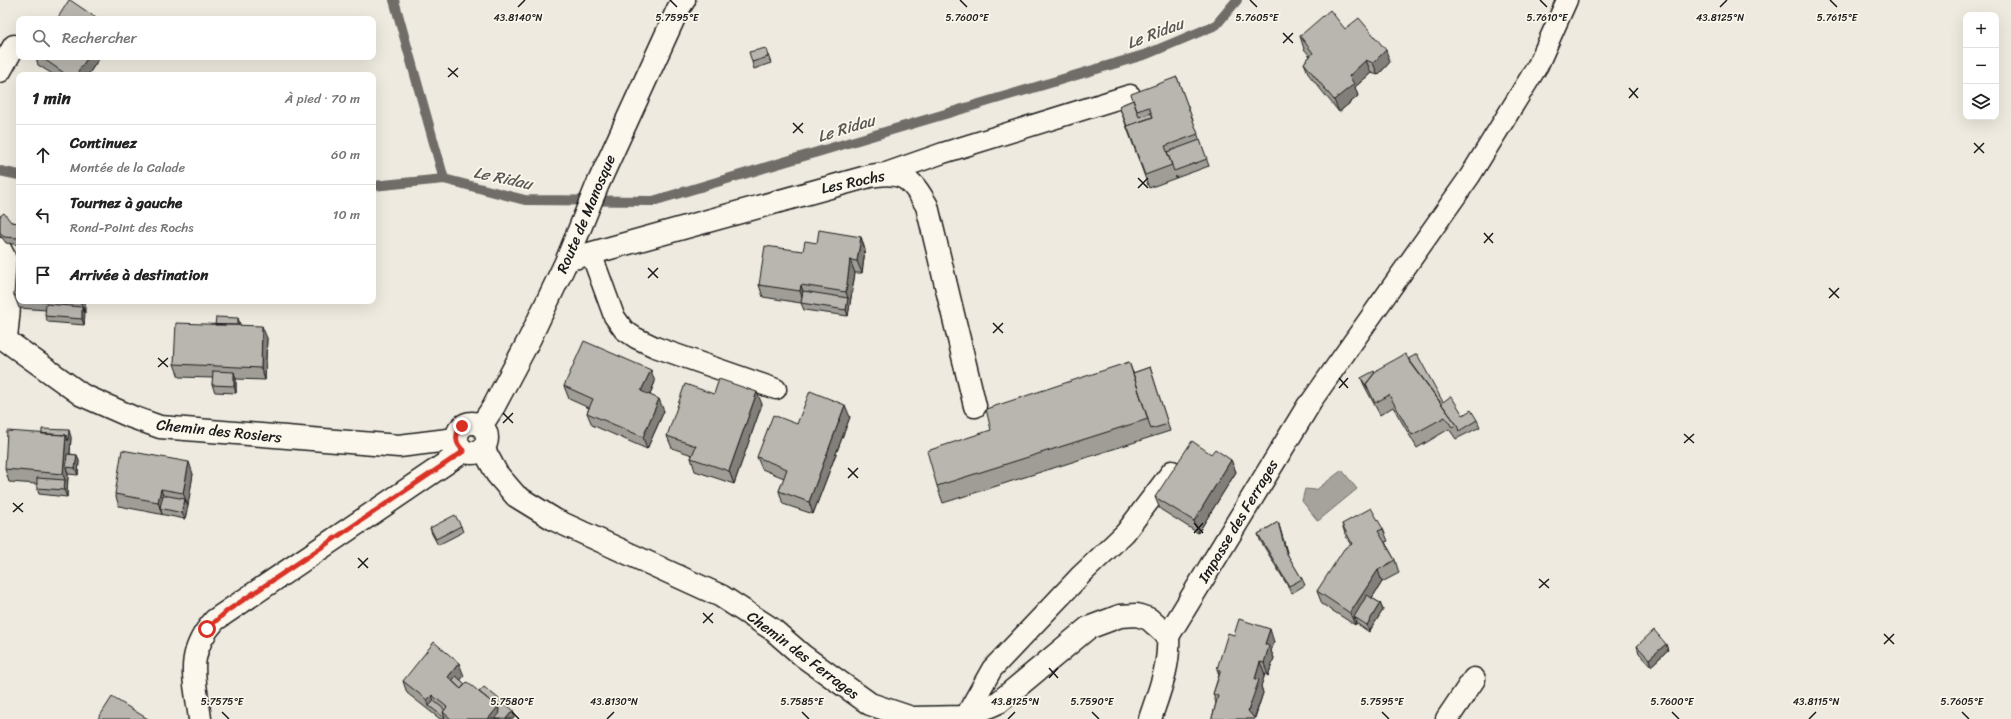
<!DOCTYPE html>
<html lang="fr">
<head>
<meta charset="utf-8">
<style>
  :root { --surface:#fff; --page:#f6f6f6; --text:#222; --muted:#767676; --line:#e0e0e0 }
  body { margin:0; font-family:Sriracha,sans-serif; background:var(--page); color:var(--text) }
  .controls { position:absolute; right:12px; top:12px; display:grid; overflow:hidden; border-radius:8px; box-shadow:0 4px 16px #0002 }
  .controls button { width:36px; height:36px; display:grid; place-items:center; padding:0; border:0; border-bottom:1px solid var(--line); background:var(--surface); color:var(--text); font:20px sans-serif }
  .stop { position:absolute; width:12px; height:12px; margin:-9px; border:3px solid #d93025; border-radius:50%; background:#fff }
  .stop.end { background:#d93025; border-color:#fff; box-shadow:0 1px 4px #0008 }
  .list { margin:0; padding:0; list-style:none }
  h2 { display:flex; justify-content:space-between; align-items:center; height:52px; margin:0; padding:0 16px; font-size:17px }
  h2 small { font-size:13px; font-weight:400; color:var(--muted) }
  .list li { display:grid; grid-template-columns:26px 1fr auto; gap:12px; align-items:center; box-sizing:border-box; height:60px; padding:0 16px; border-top:1px solid var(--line) }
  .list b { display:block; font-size:15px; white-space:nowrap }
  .list p { margin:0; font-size:13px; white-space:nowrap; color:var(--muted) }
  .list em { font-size:13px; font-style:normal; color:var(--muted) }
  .icon { flex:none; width:22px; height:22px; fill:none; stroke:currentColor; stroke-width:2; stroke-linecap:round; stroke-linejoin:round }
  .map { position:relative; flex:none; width:2011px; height:719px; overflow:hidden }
  .search { position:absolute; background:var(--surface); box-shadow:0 4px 16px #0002; left:16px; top:16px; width:360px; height:44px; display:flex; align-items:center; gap:10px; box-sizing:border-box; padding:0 14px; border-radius:8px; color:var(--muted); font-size:15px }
  .panel { position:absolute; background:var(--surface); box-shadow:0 4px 16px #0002; left:16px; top:72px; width:360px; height:232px; border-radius:8px }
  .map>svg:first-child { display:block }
  .water { fill:#a6a39d; stroke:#6f6d69 }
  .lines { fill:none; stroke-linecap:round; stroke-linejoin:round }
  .stream { stroke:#6f6d69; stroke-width:10 }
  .lane-casing { stroke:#1c1c1c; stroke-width:23 }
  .street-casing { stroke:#1c1c1c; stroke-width:25 }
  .secondary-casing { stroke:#1c1c1c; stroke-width:25 }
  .lane { stroke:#fbf7ec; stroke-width:20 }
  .street { stroke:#fbf7ec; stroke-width:22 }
  .secondary { stroke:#fbf7ec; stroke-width:22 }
  .wall { fill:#9f9d96; stroke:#1c1c1c }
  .shaded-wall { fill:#827f7a; stroke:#1c1c1c }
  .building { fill:#b9b6af; stroke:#1c1c1c }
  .route { stroke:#d93025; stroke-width:5 }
  .ticks { fill:none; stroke:#1c1c1c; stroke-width:1.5 }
  .labels { text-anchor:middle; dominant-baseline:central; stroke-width:3.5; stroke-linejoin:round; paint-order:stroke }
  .street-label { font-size:15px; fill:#1c1c1c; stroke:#fbf7ec }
  .water-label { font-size:16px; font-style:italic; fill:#5a5956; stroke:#fbf7ec }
  .ticks-label { font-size:10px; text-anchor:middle; fill:#1c1c1c; stroke:#fbf7ec; stroke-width:3.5; stroke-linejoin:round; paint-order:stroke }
</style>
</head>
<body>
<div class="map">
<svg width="2011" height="719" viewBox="0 0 2011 719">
  <rect width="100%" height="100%" fill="#eeeadf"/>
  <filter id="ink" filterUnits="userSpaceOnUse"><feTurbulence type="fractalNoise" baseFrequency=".025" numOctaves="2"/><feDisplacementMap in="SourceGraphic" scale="8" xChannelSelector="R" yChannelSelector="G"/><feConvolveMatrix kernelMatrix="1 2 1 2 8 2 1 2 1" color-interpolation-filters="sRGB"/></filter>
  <g filter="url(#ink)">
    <path class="water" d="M1342 470 1357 489 1318 521 1302 501 1305 489 1316 490Z"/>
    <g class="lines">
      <path class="stream" d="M394 0 444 179
        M0 171 19 175
        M373 186 444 179 525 200 653 201 1147 54 1216 25 1237 0"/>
      <defs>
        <path id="lane" d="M886 173 943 153 1130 95
          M591 253 614 316 624 330 636 338 655 347 776 389
          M1308 406 1470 176 1538 65 1567 0
          M965 717 992 669 1081 575 1125 533 1172 471"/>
        <path id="street" d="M0 71 14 46
          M0 249C16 275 8 311 6 339
          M567 260 870 176C903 170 911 178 927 206L975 406
          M0 336 82 395 132 417 160 427 399 446 456 439
          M1168 636 1308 406
          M200 719C195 678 184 655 215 620L464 451
          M1447 719 1474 679"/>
        <path id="secondary" d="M457 438a15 15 0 1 1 30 0a15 15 0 1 1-30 0Z
          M481 426 494 406 530 338 567 260 597 186 678 9 684 0
          M483 448 497 474 516 496 555 520 721 596 772 629 803 656 870 704 912 718 965 717 999 702 1088 628 1120 616 1137 615 1149 619 1168 636C1170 666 1159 692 1150 719"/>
      </defs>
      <use href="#lane" class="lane-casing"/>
      <use href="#street" class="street-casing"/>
      <use href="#secondary" class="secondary-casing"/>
      <use href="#lane" class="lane"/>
      <use href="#street" class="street"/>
      <use href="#secondary" class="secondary"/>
    </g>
    <path class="wall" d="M1345 29 1390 62 1378 75 1371 73 1355 87 1358 96 1339 112 1309 75 1304 63 1310 56 1304 49 1300 36Z
      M768 55 771 63 754 69 752 62Z
      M36 57H100L88 75H54L38 65Z
      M1177 77 1209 166 1176 178V176V178L1149 188 1119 106 1133 100Z
      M0 216 11 222 19 223V245L6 243 0 235Z
      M861 237 865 250 862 273H855L848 316 804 310 801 303 763 297 759 285 803 251 817 243Z
      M19 250V301H85L84 325 48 322 45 316 46 310 19 308 14 295Z
      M240 324V325L267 338 265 380 236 379V393L215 392 212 385 213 378 179 377 174 364 215 325Z
      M1129 362 1133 373 1150 367 1170 431 943 503 937 486 991 430Z
      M1361 378 1443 402 1463 415 1477 420 1480 427 1456 439 1449 429 1417 448 1393 407 1380 415 1364 385Z
      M655 382 650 394 664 411 647 449 592 425 587 413 589 408 569 399 564 386Z
      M714 394 762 404 734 484 695 471 691 458 692 455 672 448 667 436Z
      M850 417 813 514 783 504 779 491 784 478 762 469 757 457 797 424Z
      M71 437 70 454 77 455 79 461 78 475 68 474 67 497 39 494 37 488V484L9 482 5 469Z
      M1211 454 1231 460 1236 472 1198 533 1160 509 1155 497Z
      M193 474 185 519 119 506 115 494Z
      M1278 522 1287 554 1302 579 1305 585 1292 593 1260 540 1258 534Z
      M1342 524 1383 529 1388 541 1385 542 1395 560 1399 573 1382 582 1372 598 1380 603 1383 610 1369 632 1356 623 1355 625 1322 604 1317 591 1351 545 1346 537Z
      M461 526 463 532 438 545 432 534 430 528Z
      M1234 635 1274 642 1271 651 1274 658 1268 676 1265 674 1261 686 1263 693 1255 718V719H1212V718L1216 703 1213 694 1219 675 1217 669Z
      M1637 646 1668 650 1651 666 1639 653Z
      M464 676 460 680 465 684 479 692 515 717 513 719H440L407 693 403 681Z"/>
    <path class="shaded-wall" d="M1386 50 1390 62 1378 75 1373 63Z
      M88 57H100L88 75H76Z
      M1366 60 1371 73 1355 87 1358 96 1339 112 1334 100 1349 76Z
      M861 237 865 250 862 273 857 261Z
      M850 260 855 273 848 316 846 310 848 298 846 292Z
      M801 285 805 298 804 303 800 291Z
      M80 301H85V313Z
      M82 307 85 313 84 325 82 319Z
      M238 318 240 324 241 338 238 331Z
      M262 326 267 338 265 380 261 368Z
      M651 370 655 382 646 403 641 391Z
      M234 372 236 379V393L234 386Z
      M757 392 762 404 734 484 729 471Z
      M659 399 664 411 647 449 643 437Z
      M845 405 850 417 813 514 809 502Z
      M69 430 71 437 69 468 66 467 68 474 67 497 64 490 65 480 63 474 66 435Z
      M77 455 79 461 78 475 75 468Z
      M1231 460 1236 472 1198 533 1194 521Z
      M189 462 193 474 188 506 183 493Z
      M161 489 165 502 160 508 162 514 158 502Z
      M185 499 188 506 185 519 182 513Z
      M1278 522 1280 528 1289 559 1286 552Z
      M1378 570 1382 582 1358 620 1354 617 1356 623 1355 625 1350 613Z
      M1380 603 1383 610 1369 632 1367 625Z
      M1270 629 1274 642 1271 651 1274 658 1268 676 1264 663 1265 644Z
      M1666 644 1668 650 1651 666 1649 659Z
      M1260 662 1265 674 1261 686 1263 693 1254 719 1248 711 1255 679Z
      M459 663 464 676 455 687 448 677Z
      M432 695 436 707 429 706 427 700Z
      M498 707 503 719H488Z
      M513 710 515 717 513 719H506Z"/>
    <path class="building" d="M69 0H70L98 19H57Z
      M1330 10 1345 29 1359 18 1386 50 1373 63 1366 60 1349 76 1354 84 1334 100 1304 63 1313 53 1300 36Z
      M766 48 768 57 752 62 749 52Z
      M41 57H88L76 75H67Z
      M1177 77 1198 134 1165 146 1172 165 1145 175 1127 126 1153 117 1149 107 1137 111 1131 94Z
      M1133 100 1139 117 1151 113 1153 117 1127 126 1119 106Z
      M1200 140 1207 159 1174 171 1167 152Z
      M4 213 11 222 19 223V238L4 237 0 232V216Z
      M819 230 861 237 857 261 850 260 846 292 801 285 800 291 759 285 765 246 803 251 805 241 817 243Z
      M17 249 19 250V296L14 295Z
      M803 291 848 298 846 310 801 303Z
      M46 304 82 307V319L45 316Z
      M216 317 238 318V325H215Z
      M176 323 262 326 261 368 174 364Z
      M584 341 651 370 641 391 659 399 643 437 587 413 593 399 564 386Z
      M1405 354 1457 425 1452 427 1445 417 1412 435 1389 395 1375 403 1366 384 1378 369Z
      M1417 354 1443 402 1451 396 1463 415 1471 410 1477 420 1459 431 1457 425 1408 359Z
      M1129 362 1148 419 937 486 927 451 991 430 986 409Z
      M1150 367 1168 424 1151 429 1133 373Z
      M213 371 234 372V386L212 385Z
      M1374 371 1375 372 1366 384 1368 389 1361 378Z
      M719 379 757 392 729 471 691 458 696 446 667 436 685 384 714 394Z
      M810 391 845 405 809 502 779 491 787 469 757 457 773 415 797 424Z
      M42 429 69 430 68 441 66 435 42 434Z
      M7 431 66 435 63 474 5 469Z
      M1192 441 1211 454 1215 449 1231 460 1194 521 1155 497Z
      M122 450 189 462 183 493 161 489 158 502 115 494Z
      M67 454 77 455 75 468 66 467Z
      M37 478 65 480 64 490 37 488Z
      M163 495 185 499 182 513 160 508Z
      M1371 508 1383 529 1378 531 1395 560 1378 570 1350 613 1317 591 1344 549 1352 544 1342 524Z
      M455 515 461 526 436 539 430 528Z
      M1278 522 1286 552 1302 579 1289 586 1258 534Z
      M1367 595 1380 603 1367 625 1354 617Z
      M1239 619 1270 629 1265 644 1269 646 1264 663 1260 662 1255 679 1259 680 1248 711 1255 719H1213L1212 718 1218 696 1213 694 1221 670 1217 669 1228 633 1234 635Z
      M1654 630 1666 644 1649 659 1637 646Z
      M434 642 459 663 448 677 461 689 467 682 498 707 488 719H451L443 712 447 707 432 695 427 700 403 681Z
      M456 676 465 684 461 689 452 681Z
      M484 687 513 710 506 719H495L500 713 498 707 479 692Z
      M112 697 148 719H98Z
      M434 701 445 710 443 712 445 718 429 706Z"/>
  </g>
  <g class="lines" filter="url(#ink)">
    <path class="route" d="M207 629 227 611 464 451C455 444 454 434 462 426"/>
  </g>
  <path class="ticks" d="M670 0 677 7M960 0 967 7M1250 0 1257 7M1540 0 1547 7M1830 0 1837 7M518 7 525 0M1720 7 1727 0M1283 33 1293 43M1283 43 1293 33M448 68 458 77M448 77 458 68M1629 88 1638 98M1629 98 1638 88M793 123 803 133M793 133 803 123M1974 143 1984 153M1974 153 1984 143M1138 178 1148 188M1138 188 1148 178M1484 233 1493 243M1484 243 1493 233M648 268 658 278M648 278 658 268M1829 288 1839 298M1829 298 1839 288M993 323 1003 333M993 333 1003 323M158 358 168 367M158 367 168 358M1339 378 1348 388M1339 388 1348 378M503 413 513 423M503 423 513 413M1684 434 1694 443M1684 443 1694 434M848 468 858 478M848 478 858 468M13 503 23 512M13 512 23 503M1194 523 1203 533M1194 533 1203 523M358 558 368 568M358 568 368 558M1539 579 1549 588M1539 588 1549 579M703 613 713 623M703 623 713 613M1884 634 1894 644M1884 644 1894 634M1049 668 1058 678M1049 678 1058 668M222 712 229 719M512 712 519 719M802 712 809 719M1092 712 1099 719M1382 712 1389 719M1672 712 1679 719M1962 712 1969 719M607 719 614 712M1008 719 1015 712M1809 719 1816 712"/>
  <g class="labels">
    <g class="street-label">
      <text transform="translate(853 182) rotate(-12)">Les Rochs</text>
      <text transform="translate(586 214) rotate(-67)">Route de Manosque</text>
      <text transform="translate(219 431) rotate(6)">Chemin des Rosiers</text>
      <text transform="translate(1238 521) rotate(-59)">Impasse des Ferrages</text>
      <text transform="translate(803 655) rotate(37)">Chemin des Ferrages</text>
    </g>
    <g class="water-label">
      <text transform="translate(1155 33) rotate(-21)">Le Ridau</text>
      <text transform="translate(846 128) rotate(-17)">Le Ridau</text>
      <text transform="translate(503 178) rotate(12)">Le Ridau</text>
    </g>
  </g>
  <g class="ticks-label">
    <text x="677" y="21">5.7595°E</text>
    <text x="967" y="21">5.7600°E</text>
    <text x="1837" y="21">5.7615°E</text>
    <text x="1257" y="21">5.7605°E</text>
    <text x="1547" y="21">5.7610°E</text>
    <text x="1720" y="21">43.8125°N</text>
    <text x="518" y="21">43.8140°N</text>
    <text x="614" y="705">43.8130°N</text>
    <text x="1015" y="705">43.8125°N</text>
    <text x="1816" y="705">43.8115°N</text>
    <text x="222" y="705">5.7575°E</text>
    <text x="512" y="705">5.7580°E</text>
    <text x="802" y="705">5.7585°E</text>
    <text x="1092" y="705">5.7590°E</text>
    <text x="1382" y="705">5.7595°E</text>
    <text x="1672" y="705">5.7600°E</text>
    <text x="1962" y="705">5.7605°E</text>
  </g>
</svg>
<div class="controls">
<button>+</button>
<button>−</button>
<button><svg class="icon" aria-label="layers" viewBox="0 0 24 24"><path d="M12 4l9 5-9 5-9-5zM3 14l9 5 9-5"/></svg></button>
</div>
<div class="stop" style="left:207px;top:629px"></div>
<div class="stop end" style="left:462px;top:426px"></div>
<div class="search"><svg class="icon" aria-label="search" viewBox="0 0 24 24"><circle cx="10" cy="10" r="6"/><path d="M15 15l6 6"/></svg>Rechercher</div>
<section class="panel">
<h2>1 min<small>À pied · 70 m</small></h2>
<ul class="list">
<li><svg class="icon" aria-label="ahead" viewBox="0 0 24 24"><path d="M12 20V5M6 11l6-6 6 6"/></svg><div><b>Continuez</b><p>Montée de la Calade</p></div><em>60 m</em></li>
<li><svg class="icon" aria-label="left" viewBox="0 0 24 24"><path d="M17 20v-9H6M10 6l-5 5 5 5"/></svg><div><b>Tournez à gauche</b><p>Rond-Point des Rochs</p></div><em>10 m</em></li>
<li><svg class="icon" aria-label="arrive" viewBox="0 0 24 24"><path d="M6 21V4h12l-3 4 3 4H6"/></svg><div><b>Arrivée à destination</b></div></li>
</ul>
</section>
</div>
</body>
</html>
